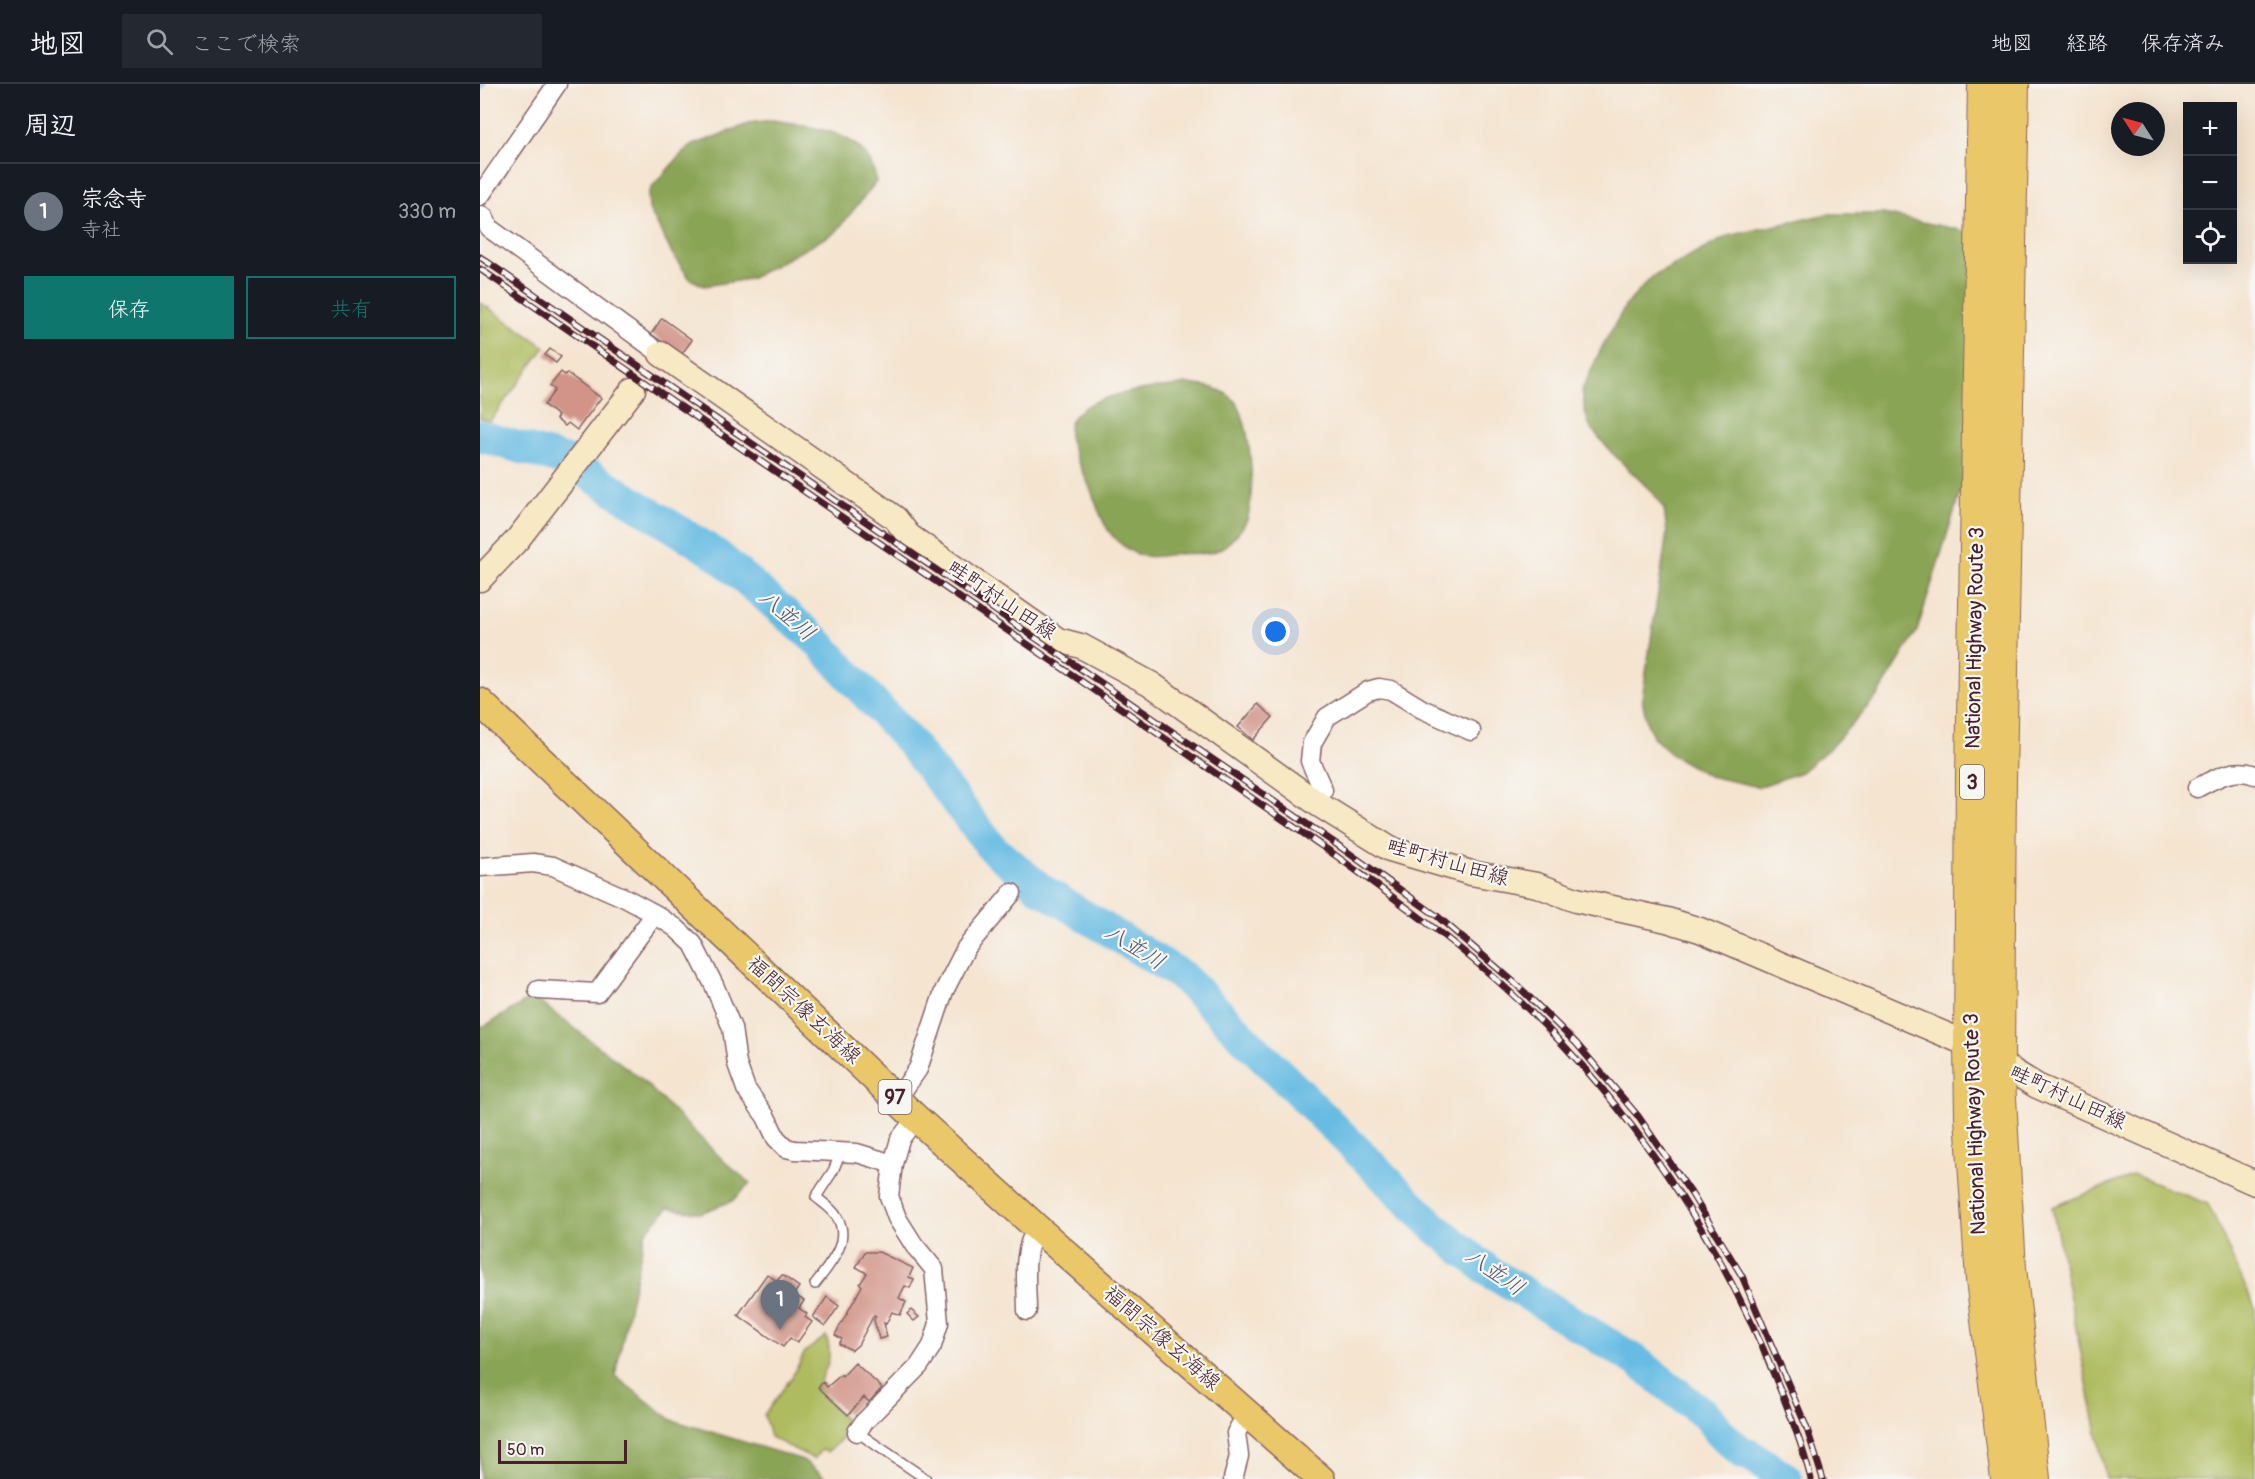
<!DOCTYPE html>
<html lang="ja">
<head>
<meta charset="utf-8">
<style>
  :root { --surface:#171b24; --page:#242831; --text:#f1f3f6; --muted:#9ea1a6; --line:#363941; --accent:#0f766e }
  body { margin:0; font-family:Pangolin,"Klee One",sans-serif; background:var(--page); color:var(--text) }
  .controls { position:absolute; right:18px; top:18px; display:grid; overflow:hidden; border-radius:0px; box-shadow:0 6px 24px #0002 }
  .controls button { width:54px; height:54px; display:grid; place-items:center; padding:0; border:0; border-bottom:2px solid var(--line); background:var(--surface); color:var(--text); font:30px sans-serif }
  .compass { position:absolute; left:1631px; top:18px; width:54px; height:54px; border-radius:50%; background:var(--surface); box-shadow:0 6px 24px #0002; rotate:306deg }
  .scale { position:absolute; left:18px; bottom:15px; width:129px; box-sizing:border-box; padding-left:6px; border:3px solid #4a1f2b; border-top:0; font-size:16px; line-height:21px; white-space:nowrap; color:#4a1f2b; -webkit-text-stroke:4px #f6f6f2; paint-order:stroke }
  .you { position:absolute; left:796px; top:548px; width:21px; height:21px; margin:-15px; border:4px solid #fff; border-radius:50%; background:#1a73e8; box-shadow:0 0 0 9px #1a73e833 }
  .badge { display:grid; place-items:center; width:39px; height:39px; border-radius:50%; background:var(--accent); color:#fff; font-size:20px; font-weight:700 }
  .pin { position:absolute; translate:-50% -50px; filter:drop-shadow(0 2px 3px #0008) }
  .pin::after { content:''; position:absolute; top:32px; width:21px; height:18px; background:inherit; clip-path:polygon(0 0,100% 0,50% 100%) }
  .list { margin:0; padding:0; list-style:none }
  h2 { display:flex; justify-content:space-between; align-items:center; height:78px; margin:0; padding:0 24px; font-size:26px }
  h2 small { font-size:20px; font-weight:400; color:var(--muted) }
  .list li { display:grid; grid-template-columns:39px 1fr auto; gap:18px; align-items:center; box-sizing:border-box; height:96px; padding:0 24px; border-top:2px solid var(--line) }
  .list b { display:block; font-size:22px; white-space:nowrap }
  .list p { margin:0; font-size:20px; white-space:nowrap; color:var(--muted) }
  .list em { font-size:20px; font-style:normal; color:var(--muted) }
  .actions { display:flex; gap:12px; padding:18px 24px }
  .actions a { flex:1; padding:14px 0; border:2px solid var(--accent); border-radius:0px; text-align:center; font-size:21px; color:var(--accent) }
  .actions .main { background:var(--accent); color:#fff }
  .icon { flex:none; width:33px; height:33px; fill:none; stroke:currentColor; stroke-width:2; stroke-linecap:round; stroke-linejoin:round }
  .map { position:relative; flex:none; width:1775px; height:1395px; overflow:hidden }
  header { display:flex; align-items:center; gap:36px; box-sizing:border-box; height:84px; padding:0 30px; background:var(--surface); border-bottom:2px solid var(--line) }
  header strong { font-size:28px }
  nav { display:flex; gap:33px; margin-inline-start:auto; font-size:21px }
  .search { width:420px; height:54px; background:var(--page); display:flex; align-items:center; gap:15px; box-sizing:border-box; padding:0 21px; border-radius:0px; color:var(--muted); font-size:22px }
  main { display:flex }
  aside { flex:1; background:var(--surface) }
  .map>svg:first-child { display:block }
  .green { fill:#aebc5e; stroke:#7c6e44; stroke-width:1.5 }
  .forest { fill:#8aa455; stroke:#6a6240; stroke-width:1.5 }
  .lines { fill:none; stroke-linecap:round; stroke-linejoin:round }
  .stream { stroke:#67bce3; stroke-width:5 }
  .river { stroke:#67bce3; stroke-width:32 }
  .building { fill:#d29489 }
  .lane-casing { stroke:#866465; stroke-width:12 }
  .street-casing { stroke:#866465; stroke-width:21 }
  .secondary-casing { stroke:#866465; stroke-width:27 }
  .primary-casing { stroke:#866465; stroke-width:30 }
  .highway-casing { stroke:#866465; stroke-width:34 }
  .lane { stroke:#fff; stroke-width:9 }
  .street { stroke:#fff; stroke-width:18 }
  .secondary { stroke:#f7e9c3; stroke-width:24 }
  .primary { stroke:#eac769; stroke-width:27 }
  .highway { stroke:#eac769; stroke-width:32 }
  .rail-casing { stroke:#4a1f2b; stroke-width:7 }
  .rail { stroke:#f6f6f2; stroke-width:4.5; stroke-dasharray:14; stroke-linecap:butt }
  .labels { text-anchor:middle; dominant-baseline:central; stroke-width:4.5; stroke-linejoin:round; paint-order:stroke }
  .shield { fill:#f6f6f2; stroke:#7e6067; stroke-width:1.5 }
  .shield-label { font-size:20px; font-weight:bold; fill:#4a1f2b }
  .street-label { font-size:21px; fill:#4a1f2b; stroke:#f6f6f2 }
  .water-label { font-size:22px; font-style:italic; fill:#54566b; stroke:#f6f6f2 }
</style>
</head>
<body>
<header>
<strong>地図</strong>
<div class="search"><svg class="icon" aria-label="search" viewBox="0 0 24 24"><circle cx="10" cy="10" r="6"/><path d="M15 15l6 6"/></svg>ここで検索</div>
<nav><a>地図</a><a>経路</a><a>保存済み</a></nav>
</header>
<main>
<aside>
<h2>周辺<small></small></h2>
<ul class="list">
<li><span class="badge" style="background:#6b7280">1</span><div><b>宗念寺</b><p>寺社</p></div><em>330 m</em></li>
</ul>
<div class="actions"><a class="main">保存</a><a>共有</a></div>
</aside>
<div class="map">
<svg width="1775" height="1395" viewBox="0 0 1775 1395">
  <rect width="100%" height="100%" fill="#f6f6f2"/>
  <filter id="ink" filterUnits="userSpaceOnUse"><feTurbulence type="fractalNoise" baseFrequency=".0167" numOctaves="2"/><feDisplacementMap in="SourceGraphic" scale="12" xChannelSelector="R" yChannelSelector="G"/><feConvolveMatrix kernelMatrix="1 2 1 2 8 2 1 2 1" color-interpolation-filters="sRGB"/></filter>
  <filter id="wash" filterUnits="userSpaceOnUse"><feTurbulence type="fractalNoise" baseFrequency=".008" numOctaves="4" result="noise"/><feDisplacementMap in="SourceGraphic" scale="24" xChannelSelector="R" yChannelSelector="G"/><feGaussianBlur stdDeviation="1.35" result="paint"/><feColorMatrix in="noise" values="0 0 0 0 0 0 0 0 0 0 0 0 0 0 0 0 0 1.4 0 .05"/><feComposite in="paint" operator="in"/></filter>
  <g filter="url(#wash)">
    <rect width="100%" height="100%" fill="#f5e4d0"/>
    <path class="green" d="M0 218 65 263 10 337 0 334Z
      M1654 1091 1728 1120 1775 1224V1395H1626L1572 1123Z
      M346 1252C354 1274 346 1284 337 1304L373 1345 347 1368 341 1366 334 1375 290 1353 284 1331 312 1293 325 1268Z"/>
    <path class="forest" d="M292 37C333 43 391 47 396 98L356 148 270 195 224 202 210 195 193 171 169 125 168 111 172 103 208 63 268 40Z
      M1347 130H1403L1476 145 1505 153 1503 335 1437 547 1399 610 1351 663 1321 688 1279 703 1229 692 1192 671 1174 654 1167 639 1162 615 1187 449 1184 425 1172 408 1131 368 1110 343 1105 327 1102 306 1123 261 1146 221 1172 193 1248 152Z
      M708 300C726 302 741 303 754 316 771 334 776 412 767 435 763 445 747 463 736 467 725 472 707 468 695 470 671 473 661 477 641 460 621 445 617 418 607 397 601 383 591 366 589 351 583 308 681 304 708 300Z
      M53 913 160 994 245 1078 270 1099 252 1117 221 1129 188 1124 165 1149 135 1292 192 1336 323 1376 347 1395H0V942L3 943Z"/>
    <g class="lines">
      <path class="stream" d="M0 4 3 0"/>
      <path class="river" d="M0 352 87 377 236 470 337 557 429 657 513 765 561 805 702 892 953 1142 1010 1188 1155 1276 1228 1333 1239 1348 1264 1370 1270 1371 1307 1395"/>
    </g>
    <g id="blocks">
      <path class="building" d="M182 234 212 256 201 271 171 250Z
        M70 265 81 273 76 279 65 271Z
        M81 288 85 291 87 289 121 314 97 346 88 339 85 342 76 335 78 332 64 321 75 306 70 302Z
        M778 620 793 633 773 656 758 643Z
        M385 1168H399L433 1184 429 1193 434 1195 430 1204 425 1202 419 1214 426 1218 420 1231 412 1228 406 1240 404 1239 407 1253 399 1255 394 1236 396 1232 394 1231 378 1261 372 1266 359 1260 362 1255 355 1251 382 1202 380 1200 387 1189 376 1183Z
        M287 1190 297 1197 302 1191 319 1203 314 1210 324 1217 319 1224 327 1230 325 1233 332 1238 317 1259 310 1254 303 1263 258 1231Z
        M347 1213 359 1222 345 1242 333 1233Z
        M431 1226 439 1233 434 1237 427 1230Z
        M375 1279 402 1304 389 1318 384 1313 368 1331 338 1303 343 1298 347 1303 361 1291 362 1293Z"/>
    </g>
  </g>
  <g filter="url(#ink)">
    <use href="#blocks" fill-opacity="0" stroke="#866465" stroke-width="1.5"/>
    <g class="lines">
      <defs>
        <path id="lane" d="M335 1200C349 1181 372 1158 357 1133 353 1125 343 1119 336 1113L353 1087 361 1068
          M377 1348 446 1395"/>
        <path id="street" d="M0 112 77 0
          M0 131 4 133 9 144 181 270
          M1717 704C1736 694 1754 683 1775 691
          M838 720 843 706 830 677 832 659 847 633 888 607 899 604 911 606 942 625 991 647
          M0 783 53 779 73 782 145 814 175 830 196 844 213 860 234 901 252 944 257 980 266 1005 286 1033 296 1054 306 1064 315 1066 377 1069 413 1080 420 1055 436 1034
          M58 906 117 909 175 830
          M417 1015 438 985 464 907 486 864 532 809
          M547 1227C547 1199 541 1168 557 1144
          M377 1348 384 1338 439 1282 452 1262 459 1239 454 1185 434 1161 417 1134 409 1112 413 1080
          M753 1395 759 1372 756 1349 767 1329"/>
        <path id="secondary" d="M181 270 415 434 429 452 578 556 601 562 671 600 838 720 910 765 991 789 1057 801 1096 816 1187 836 1220 846 1490 961 1557 1002 1775 1099
          M0 495 37 456 153 306"/>
        <path id="primary" d="M0 618 436 1034 557 1144 841 1395"/>
        <path id="highway" d="M1504 0 1492 693 1490 961 1491 1033 1502 1196 1527 1395
          M1533 0 1520 695 1518 980 1530 1184 1554 1395"/>
      </defs>
      <use href="#lane" class="lane-casing"/>
      <use href="#street" class="street-casing"/>
      <use href="#secondary" class="secondary-casing"/>
      <use href="#primary" class="primary-casing"/>
      <use href="#highway" class="highway-casing"/>
      <use href="#lane" class="lane"/>
      <use href="#street" class="street"/>
      <use href="#secondary" class="secondary"/>
      <use href="#primary" class="primary"/>
      <use href="#highway" class="highway"/>
      <defs>
        <path id="rail" d="M0 173 859 762 957 832 1037 901 1096 959 1158 1032 1211 1109 1262 1192 1326 1342 1343 1395
          M0 185 855 771C915 815 975 857 1030 908 1145 1014 1236 1148 1295 1293 1309 1326 1322 1360 1331 1395"/>
      </defs>
      <use href="#rail" class="rail-casing"/>
      <use href="#rail" class="rail"/>
    </g>
  </g>
  <g class="labels">
    <g class="shield">
      <rect x="1480" y="681" width="24" height="34" rx="4.5"/>
      <rect x="398.5" y="996" width="33" height="34" rx="4.5"/>
    </g>
    <g class="shield-label">
      <text x="1492" y="698">3</text>
      <text x="415" y="1013">97</text>
    </g>
    <g class="street-label">
      <text transform="translate(522 516) rotate(34)">畦町村山田線</text>
      <text transform="translate(1495 554) rotate(-89)">National Highway Route 3</text>
      <text transform="translate(968 778) rotate(16)">畦町村山田線</text>
      <text transform="translate(324 926) rotate(43)">福間宗像玄海線</text>
      <text transform="translate(1588 1013) rotate(25)">畦町村山田線</text>
      <text transform="translate(1495 1040) rotate(-92)">National Highway Route 3</text>
      <text transform="translate(682 1254) rotate(41)">福間宗像玄海線</text>
    </g>
    <g class="water-label">
      <text transform="translate(307 531) rotate(41)">八並川</text>
      <text transform="translate(655 863) rotate(32)">八並川</text>
      <text transform="translate(1015 1188) rotate(35)">八並川</text>
    </g>
  </g>
</svg>
<div class="controls">
<button>+</button>
<button>−</button>
<button><svg class="icon" aria-label="locate" viewBox="0 0 24 24"><circle cx="12" cy="12" r="6"/><path d="M12 2v4M12 18v4M2 12h4M18 12h4"/></svg></button>
</div>
<svg class="compass" viewBox="-18 -18 36 36"><path d="M0-13l5 13h-10z" fill="#e53935"/><path d="M0 13l5-13h-10z" fill="#9ea1a6"/></svg>
<div class="scale">50 m</div>
<div class="you"></div>
<div class="pin badge" style="left:300px;top:1246px;background:#6b7280">1</div>
</div>
</main>
</body>
</html>
